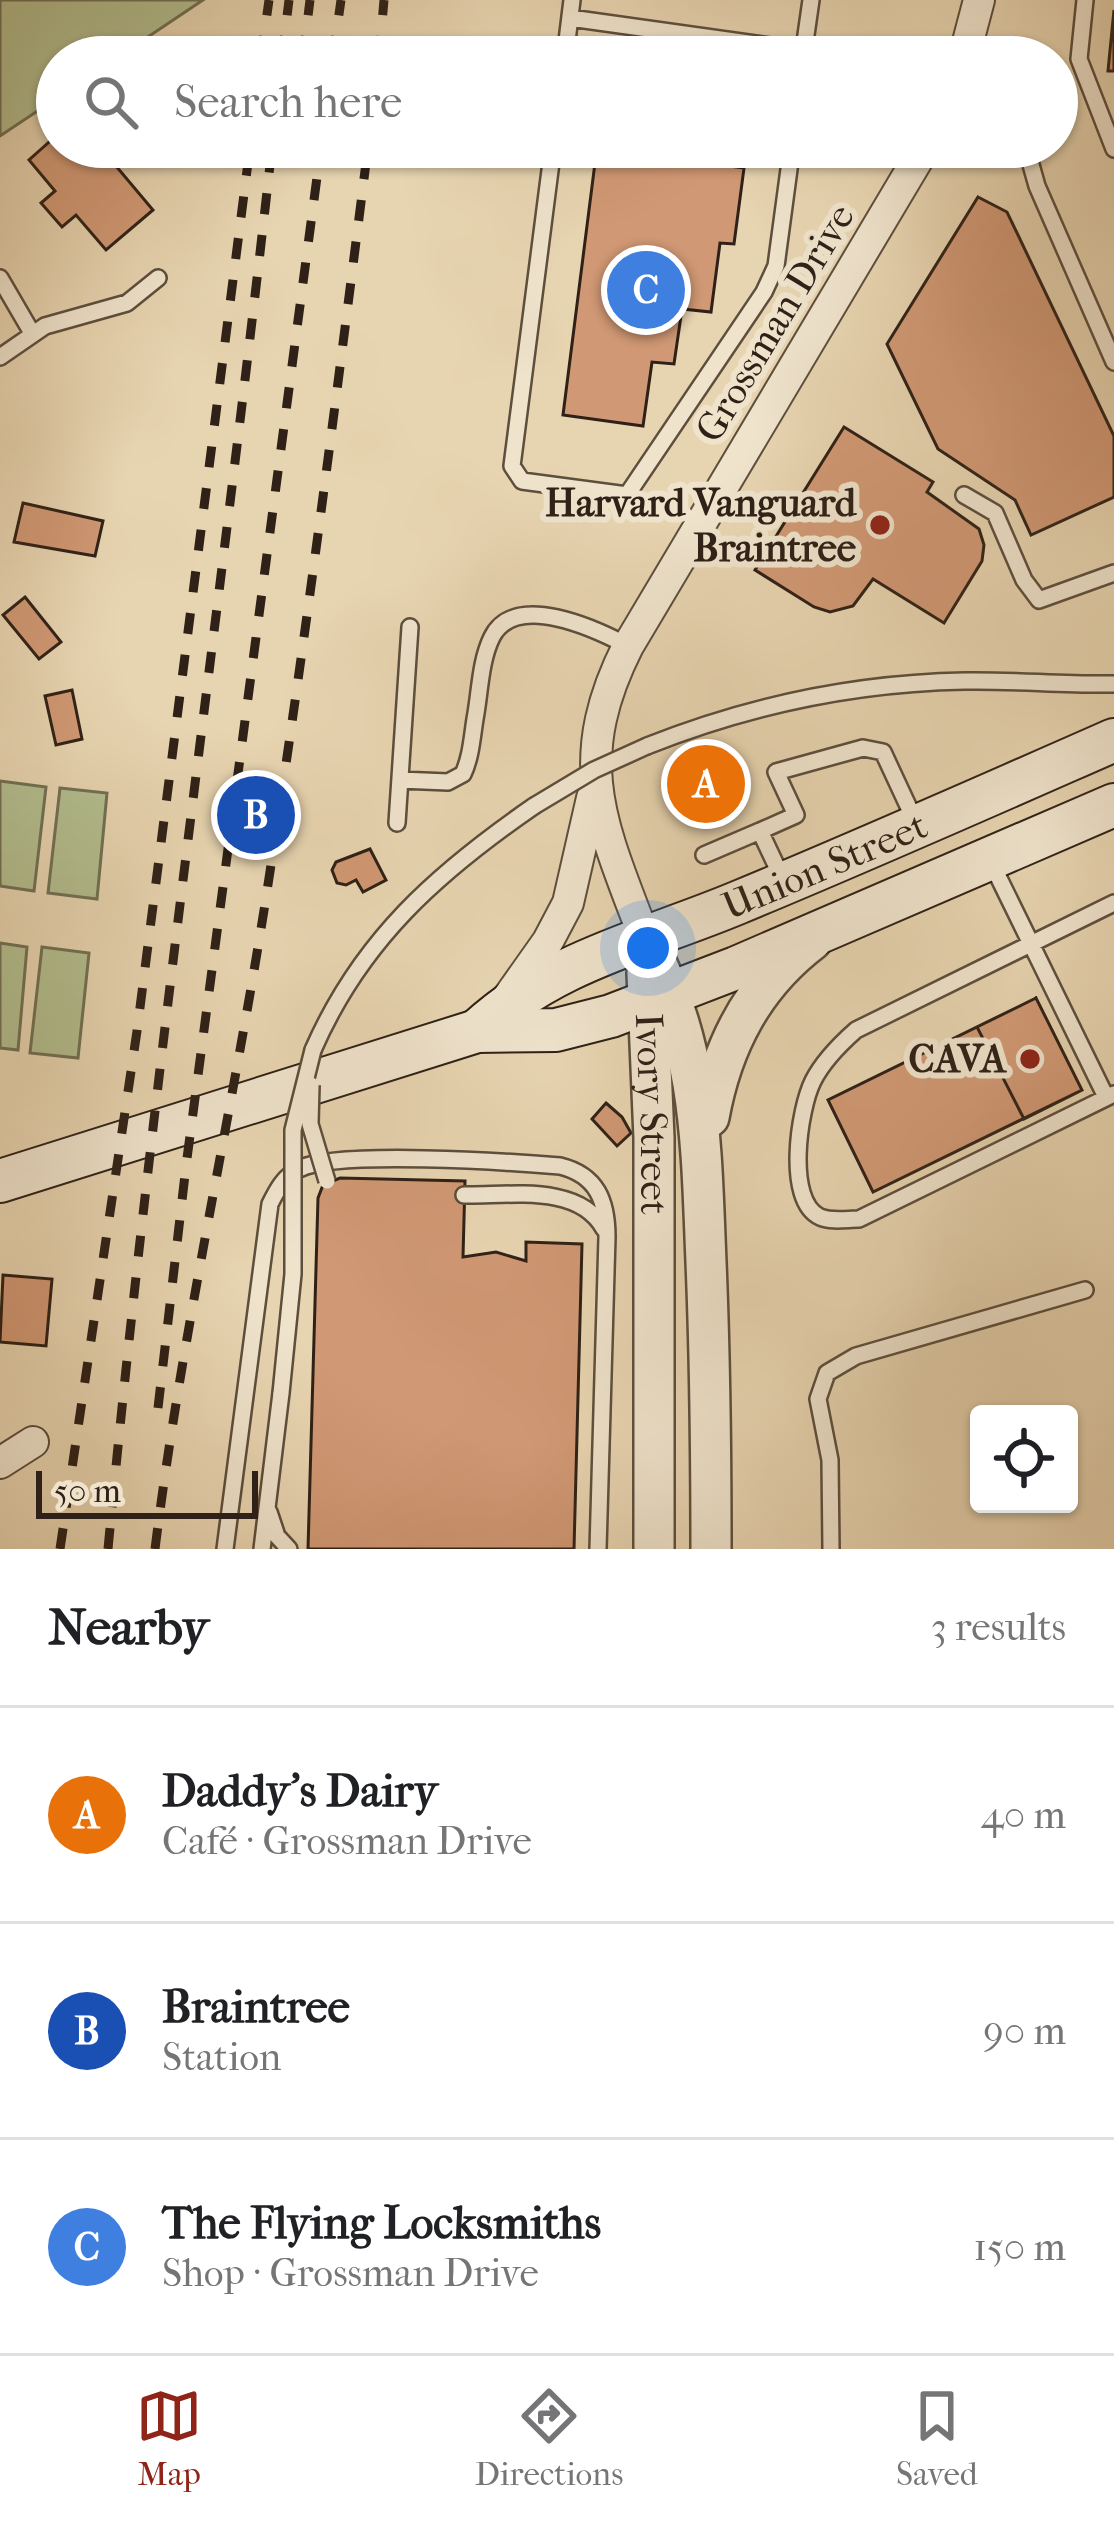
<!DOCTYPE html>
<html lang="en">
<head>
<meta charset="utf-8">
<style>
  :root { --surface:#fff; --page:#f2f2f2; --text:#202124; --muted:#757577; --line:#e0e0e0; --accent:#8f2418 }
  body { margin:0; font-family:"IM FELL French Canon",serif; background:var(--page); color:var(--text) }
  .controls { position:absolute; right:36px; bottom:36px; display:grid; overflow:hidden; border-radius:12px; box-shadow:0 3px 9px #0004 }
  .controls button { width:108px; height:108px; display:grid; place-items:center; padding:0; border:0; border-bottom:3px solid var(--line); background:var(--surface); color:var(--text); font:60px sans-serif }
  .scale { position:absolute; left:36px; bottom:30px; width:222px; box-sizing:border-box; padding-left:12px; border:6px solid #2f2117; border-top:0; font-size:33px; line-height:42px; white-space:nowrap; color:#2f2117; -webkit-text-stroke:9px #efe3cc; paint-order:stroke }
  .you { position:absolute; left:648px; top:948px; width:42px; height:42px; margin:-30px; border:9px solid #fff; border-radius:50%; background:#1a73e8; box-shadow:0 0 0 18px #1a73e833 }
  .badge { display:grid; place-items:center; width:78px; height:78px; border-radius:50%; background:var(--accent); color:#fff; font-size:39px; font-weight:700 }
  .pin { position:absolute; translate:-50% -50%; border:6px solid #fff; box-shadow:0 3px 12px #0006 }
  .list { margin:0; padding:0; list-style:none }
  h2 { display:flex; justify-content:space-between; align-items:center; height:156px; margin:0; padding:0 48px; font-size:51px }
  h2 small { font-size:39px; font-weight:400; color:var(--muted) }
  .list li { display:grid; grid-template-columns:78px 1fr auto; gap:36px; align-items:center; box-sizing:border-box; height:216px; padding:0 48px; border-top:3px solid var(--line) }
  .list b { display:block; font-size:45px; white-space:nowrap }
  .list p { margin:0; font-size:39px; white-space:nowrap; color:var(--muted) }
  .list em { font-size:39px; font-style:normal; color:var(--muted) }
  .icon { flex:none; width:66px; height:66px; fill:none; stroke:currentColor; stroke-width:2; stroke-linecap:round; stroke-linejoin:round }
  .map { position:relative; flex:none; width:1114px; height:1549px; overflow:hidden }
  .search { position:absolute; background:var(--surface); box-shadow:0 3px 9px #0004; left:36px; right:36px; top:36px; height:132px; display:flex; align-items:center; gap:30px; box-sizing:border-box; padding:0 42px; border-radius:66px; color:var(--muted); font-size:45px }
  .sheet { height:804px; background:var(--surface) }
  nav { display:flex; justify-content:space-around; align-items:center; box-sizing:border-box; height:168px; border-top:3px solid var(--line); background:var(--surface); font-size:33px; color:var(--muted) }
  nav a { display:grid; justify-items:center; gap:6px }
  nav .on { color:var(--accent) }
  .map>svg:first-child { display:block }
  .green { fill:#b2bd8e; stroke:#706f52; stroke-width:3 }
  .building { fill:#d09874; stroke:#2f2117; stroke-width:3 }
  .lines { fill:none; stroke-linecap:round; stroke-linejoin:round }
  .service-casing { stroke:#5d4e3d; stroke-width:20 }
  .minor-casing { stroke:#5d4e3d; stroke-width:34 }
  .tertiary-casing { stroke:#5d4e3d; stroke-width:44 }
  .secondary-casing { stroke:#2f2117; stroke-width:46 }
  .service { stroke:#efe3cc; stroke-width:15 }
  .minor { stroke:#efe3cc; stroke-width:30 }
  .tertiary { stroke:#efe3cc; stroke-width:39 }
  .secondary { stroke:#efe3cc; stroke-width:42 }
  .rail { stroke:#2f2117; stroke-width:9; stroke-dasharray:21 21; stroke-linecap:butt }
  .service-bridge-casing { stroke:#5d4e3d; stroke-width:20; stroke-linecap:butt }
  .service-bridge { stroke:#efe3cc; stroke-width:15 }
  .poi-dot { fill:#8f2418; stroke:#efe3cc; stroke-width:4.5 }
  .labels { text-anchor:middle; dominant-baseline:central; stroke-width:12; stroke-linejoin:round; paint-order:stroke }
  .street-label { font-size:39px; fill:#2f2117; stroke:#efe3cc }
  .poi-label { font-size:39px; font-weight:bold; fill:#2f2117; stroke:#efe3cc; text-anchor:end }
</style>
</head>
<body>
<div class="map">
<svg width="1114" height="1549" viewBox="0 0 1114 1549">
  <rect width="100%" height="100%" fill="#e7d4b0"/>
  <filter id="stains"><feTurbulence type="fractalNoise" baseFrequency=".00167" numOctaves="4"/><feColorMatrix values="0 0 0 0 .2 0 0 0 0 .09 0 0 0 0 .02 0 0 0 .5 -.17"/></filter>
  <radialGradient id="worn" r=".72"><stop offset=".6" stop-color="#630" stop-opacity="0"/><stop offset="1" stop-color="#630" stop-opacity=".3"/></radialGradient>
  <path class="green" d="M0 0H203L118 57H57V98L0 136Z
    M0 781 46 787 34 891 0 886Z
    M60 788 107 793 97 899 48 893Z
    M0 943 27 947 18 1050 0 1048Z
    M42 947 89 953 78 1058 30 1053Z"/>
  <path class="building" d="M1114 10V71H1108Z
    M298 46 311 47 309 57H297Z
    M57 135V147H100L153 210 106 250 76 215 62 227 41 203 55 191 29 160Z
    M597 147H716L714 164 744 168 734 244 720 243 711 312 682 309 674 364 652 362 643 426 563 415Z
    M978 197 1007 212 1114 436V497L1031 535 1015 500 938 449 887 344Z
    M844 427 933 482 927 492 979 529 984 545 982 561 944 623 873 579 853 606 830 612 814 607 755 570Z
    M23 503 103 521 95 556 14 542Z
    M25 597 61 642 39 659 3 615Z
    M72 690 82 739 56 745 45 696Z
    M730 751 746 789 682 817 666 779Z
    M370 849 386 880 363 892 356 880 346 885 337 883 332 870 336 862Z
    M1036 998 1082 1090 873 1192 828 1100Z
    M1036 998 1082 1090 1024 1119 977 1027Z
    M606 1103 622 1117 631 1133 617 1146 592 1119Z
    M340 1178 465 1181 463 1257 496 1252 526 1261V1242L582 1244 574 1549H308L318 1198 323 1185Z
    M3 1275 52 1279 46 1346 0 1342Z"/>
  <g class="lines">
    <defs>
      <path id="service" d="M1085 0 1079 59 1114 149
        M570 18 849 57
        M803 56 811 0
        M565 57 572 0
        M553 147 512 466 522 481 627 495 764 292 776 266 792 147
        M1026 147 1037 186 1114 362
        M0 278 32 333
        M0 357 45 326 127 303 158 278
        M964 495 995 513 1024 580 1039 600 1114 573
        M647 746C750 705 854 683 965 681 1014 680 1064 685 1114 684
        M400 780 448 782 463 774C471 757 472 738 475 719 480 693 480 661 492 637 515 591 596 629 628 646
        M397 823 410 627
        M704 855 760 831
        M991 862 1106 1097
        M783 880 760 831 796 815 776 772 863 748 883 752 916 823
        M1114 903 856 1030C839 1045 823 1061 813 1081 799 1109 785 1201 820 1217 832 1222 847 1219 859 1219L1114 1094
        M313 1050C361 940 437 873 534 806
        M464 1195C509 1196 579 1183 604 1229
        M269 1512 277 1536 289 1549
        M225 1549 270 1204C277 1190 284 1176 299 1169 336 1150 511 1162 560 1166 597 1175 607 1201 607 1237L598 1549
        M262 1549 281 1393
        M831 1549 830 1460 818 1399 827 1373 856 1356 1085 1290"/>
      <path id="minor" d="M964 57 979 0
        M645 939C602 825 569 763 628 646L925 147
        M507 999 548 941 568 903 592 798
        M0 1463 33 1442"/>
      <g id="tertiary">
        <path d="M645 939C702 1049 701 1142 706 1262 710 1358 711 1453 711 1549"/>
        <path id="s1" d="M647 973 654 1138V1549"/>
        <path d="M709 1117C722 1045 753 985 812 940"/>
      </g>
      <g id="secondary">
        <path id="s2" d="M477 1031C554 960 643 942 737 903 863 851 989 795 1114 740"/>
        <path d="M0 1181 477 1031 556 1030 611 1016 736 968 1114 805"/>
      </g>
    </defs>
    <use href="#service" class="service-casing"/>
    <use href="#minor" class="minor-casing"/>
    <use href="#tertiary" class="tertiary-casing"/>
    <use href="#secondary" class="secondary-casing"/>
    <use href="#service" class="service"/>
    <use href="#minor" class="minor"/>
    <use href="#tertiary" class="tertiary"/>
    <use href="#secondary" class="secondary"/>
    <path class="rail" d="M261 57 269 0
      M282 57 289 0
      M303 57 310 0
      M333 57 341 0
      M379 57 384 0
      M158 1408 186 1166 321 147
      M60 1549 137 1031 250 147
      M108 1549C152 1081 220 615 272 147
      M155 1549C182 1332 231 1119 265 904 304 652 336 400 368 147"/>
    <defs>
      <path id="service-bridge" d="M534 806 594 770 647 746
        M311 1085 310 1124 327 1181
        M281 1393 293 1274V1130L313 1050"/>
    </defs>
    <use href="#service-bridge" class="service-bridge-casing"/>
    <use href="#service-bridge" class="service-bridge"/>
  </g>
  <g class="poi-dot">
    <circle cx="880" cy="525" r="12"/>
    <circle cx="1030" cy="1059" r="12"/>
  </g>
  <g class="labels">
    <g class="street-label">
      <text transform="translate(775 323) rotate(-59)">Grossman Drive</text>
      <text stroke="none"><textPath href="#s2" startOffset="387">Union Street</textPath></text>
      <text stroke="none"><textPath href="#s1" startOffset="141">Ivory Street</textPath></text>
    </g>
    <g class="poi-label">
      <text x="856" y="503">Harvard Vanguard<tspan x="856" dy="45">Braintree</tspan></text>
      <text x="1006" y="1059">CAVA</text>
    </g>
  </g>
  <rect width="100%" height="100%" filter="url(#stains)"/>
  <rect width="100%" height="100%" fill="url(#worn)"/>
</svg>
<div class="controls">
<button><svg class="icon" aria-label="locate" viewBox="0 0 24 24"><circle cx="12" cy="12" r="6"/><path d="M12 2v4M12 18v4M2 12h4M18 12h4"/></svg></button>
</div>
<div class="scale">50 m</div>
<div class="you"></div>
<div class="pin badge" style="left:706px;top:784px;background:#e8710a">A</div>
<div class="pin badge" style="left:256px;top:815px;background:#1a4fb4">B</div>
<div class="pin badge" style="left:646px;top:290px;background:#3f7fe0">C</div>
<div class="search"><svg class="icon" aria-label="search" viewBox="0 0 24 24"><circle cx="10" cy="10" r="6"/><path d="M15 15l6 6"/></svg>Search here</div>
</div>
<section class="sheet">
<h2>Nearby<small>3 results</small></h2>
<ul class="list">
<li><span class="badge" style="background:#e8710a">A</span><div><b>Daddy's Dairy</b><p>Café · Grossman Drive</p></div><em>40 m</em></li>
<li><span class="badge" style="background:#1a4fb4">B</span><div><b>Braintree</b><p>Station</p></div><em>90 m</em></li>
<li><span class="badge" style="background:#3f7fe0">C</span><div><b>The Flying Locksmiths</b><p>Shop · Grossman Drive</p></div><em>150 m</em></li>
</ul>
</section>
<nav>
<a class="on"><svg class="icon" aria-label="map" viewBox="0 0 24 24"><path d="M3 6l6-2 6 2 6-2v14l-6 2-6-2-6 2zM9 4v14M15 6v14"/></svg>Map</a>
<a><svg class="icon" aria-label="directions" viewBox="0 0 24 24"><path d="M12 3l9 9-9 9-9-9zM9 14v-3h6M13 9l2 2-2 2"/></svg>Directions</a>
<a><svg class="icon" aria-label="saved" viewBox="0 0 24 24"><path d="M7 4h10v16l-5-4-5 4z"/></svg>Saved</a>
</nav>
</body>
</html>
